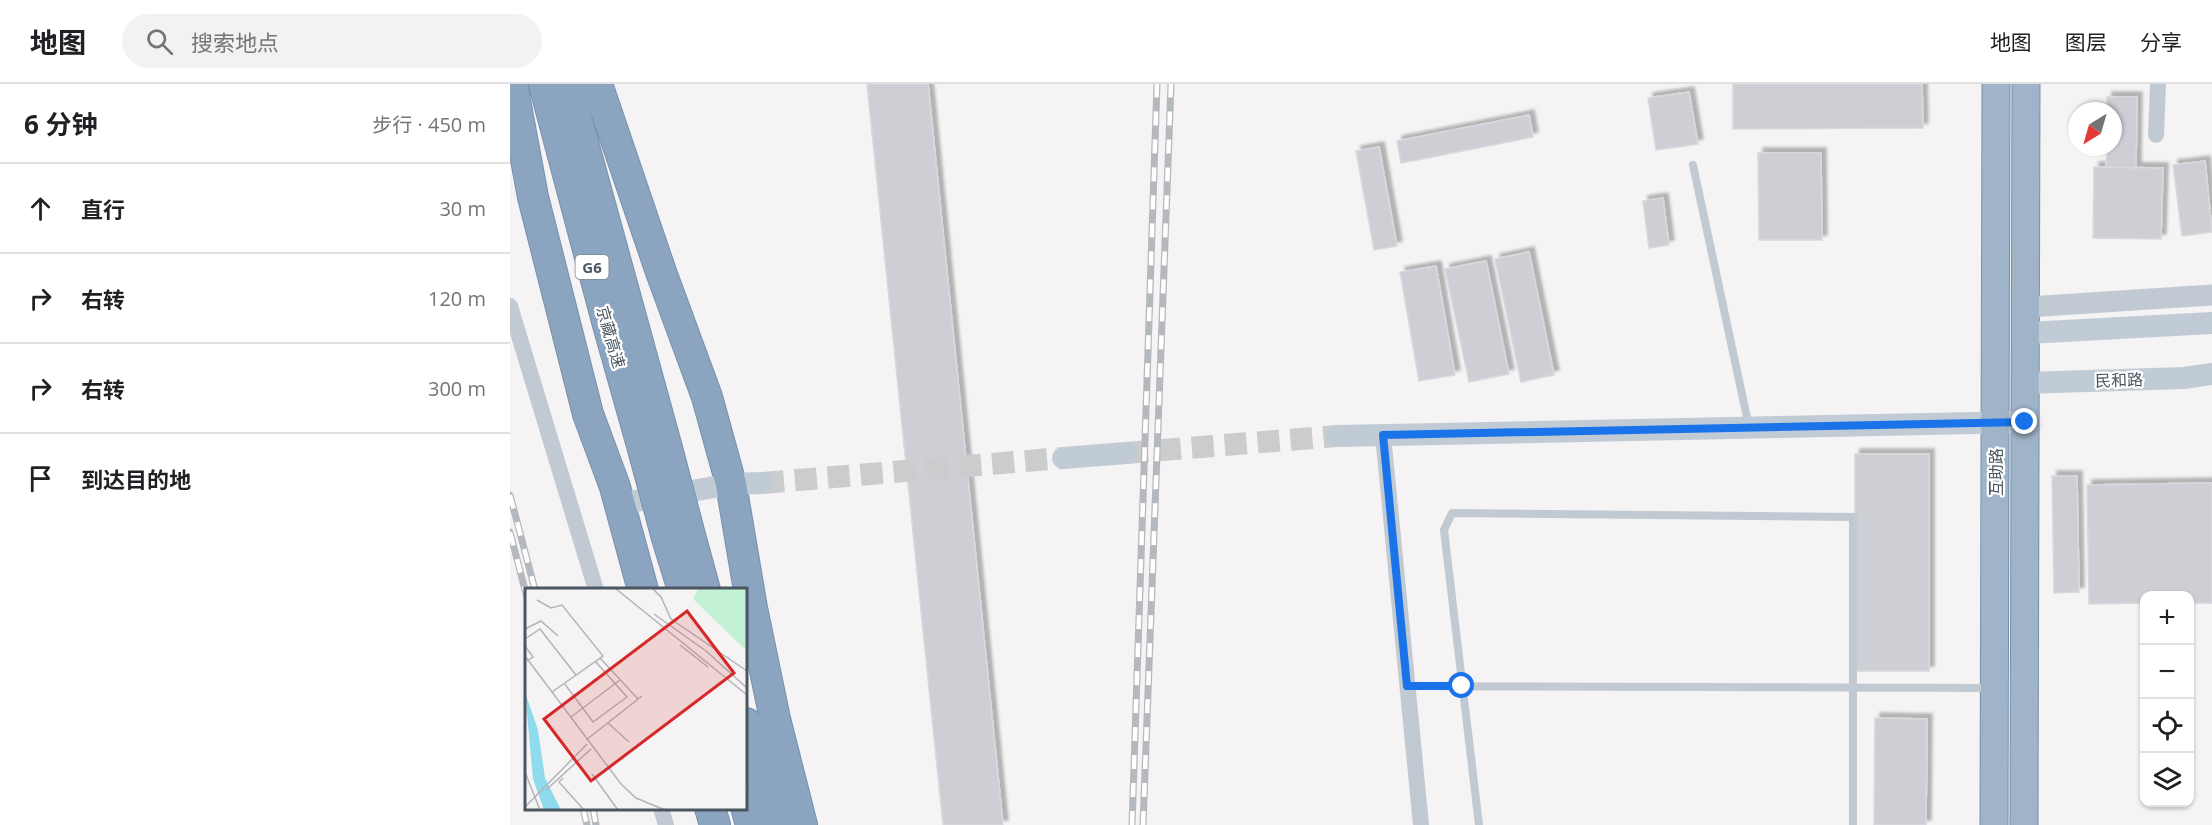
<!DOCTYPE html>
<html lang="zh">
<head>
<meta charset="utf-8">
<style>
  :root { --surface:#fff; --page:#f2f2f2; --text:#202124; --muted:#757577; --line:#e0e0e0 }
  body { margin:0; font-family:"Open Sans","Noto Sans SC",sans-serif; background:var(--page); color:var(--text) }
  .controls { position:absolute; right:18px; bottom:18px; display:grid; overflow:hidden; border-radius:12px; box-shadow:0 2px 4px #0004 }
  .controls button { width:54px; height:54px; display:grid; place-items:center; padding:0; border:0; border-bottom:2px solid var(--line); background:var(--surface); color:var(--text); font:30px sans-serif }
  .compass { position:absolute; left:1558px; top:18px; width:54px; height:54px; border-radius:50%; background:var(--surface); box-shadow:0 2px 4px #0004; rotate:217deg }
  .stop { position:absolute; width:18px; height:18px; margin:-14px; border:4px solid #1a73e8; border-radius:50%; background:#fff }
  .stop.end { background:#1a73e8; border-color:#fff; box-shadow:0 2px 6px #0008 }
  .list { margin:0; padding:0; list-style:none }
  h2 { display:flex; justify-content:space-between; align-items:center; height:78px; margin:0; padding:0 24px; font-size:26px }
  h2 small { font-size:20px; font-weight:400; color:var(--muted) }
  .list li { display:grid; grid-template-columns:39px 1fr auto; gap:18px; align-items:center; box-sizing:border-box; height:90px; padding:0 24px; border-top:2px solid var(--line) }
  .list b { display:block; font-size:22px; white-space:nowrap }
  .list em { font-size:20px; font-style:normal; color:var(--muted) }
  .icon { flex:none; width:33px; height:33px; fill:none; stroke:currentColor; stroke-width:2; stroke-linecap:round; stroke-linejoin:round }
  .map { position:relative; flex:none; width:1702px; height:741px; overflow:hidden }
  header { display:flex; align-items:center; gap:36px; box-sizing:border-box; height:84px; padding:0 30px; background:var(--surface); border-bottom:2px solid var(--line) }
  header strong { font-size:28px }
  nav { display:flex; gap:33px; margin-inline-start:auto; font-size:21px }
  .search { width:420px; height:54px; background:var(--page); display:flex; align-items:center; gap:15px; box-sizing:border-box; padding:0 21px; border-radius:33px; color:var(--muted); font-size:22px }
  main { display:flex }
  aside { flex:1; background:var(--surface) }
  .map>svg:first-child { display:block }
  .building { fill:#cdcfd5; stroke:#d7d9de; stroke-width:1.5; filter:url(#shadow) }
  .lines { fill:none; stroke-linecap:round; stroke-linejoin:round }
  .secondary-tunnel { stroke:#caccce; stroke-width:22; stroke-dasharray:22 11; stroke-linecap:butt }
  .trunk-casing { stroke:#7690ad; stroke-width:29 }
  .motorway-casing { stroke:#7690ad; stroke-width:32 }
  .service { stroke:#c1cad2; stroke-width:8 }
  .minor { stroke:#c1cad2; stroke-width:16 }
  .tertiary { stroke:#c1cad2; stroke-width:21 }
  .secondary { stroke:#c1cbd6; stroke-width:22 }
  .trunk { stroke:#9fb4c9; stroke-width:27 }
  .motorway { stroke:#8ba5c1; stroke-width:30 }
  .rail-casing { stroke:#b5b8bd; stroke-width:7 }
  .rail { stroke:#fff; stroke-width:4.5; stroke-dasharray:14; stroke-linecap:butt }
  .motorway-bridge-casing { stroke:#7690ad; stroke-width:32; stroke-linecap:butt }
  .motorway-bridge { stroke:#8ba5c1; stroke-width:30 }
  .route { stroke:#1a73e8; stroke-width:8 }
  .labels { text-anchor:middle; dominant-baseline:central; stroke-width:4.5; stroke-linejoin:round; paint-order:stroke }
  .shield { fill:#fff; stroke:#808990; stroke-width:1.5 }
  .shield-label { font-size:15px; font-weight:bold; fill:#4a5661 }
  .street-label { font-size:16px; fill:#4a5661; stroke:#fff }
  .inset-road { fill:none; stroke:#b1b4b9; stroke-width:1.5 }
  .view { fill:#d62828; fill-opacity:0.15; stroke:#d62828; stroke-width:3 }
  .inset-edge { fill:none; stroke:#4a5661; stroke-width:3 }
</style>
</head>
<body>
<header>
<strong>地图</strong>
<div class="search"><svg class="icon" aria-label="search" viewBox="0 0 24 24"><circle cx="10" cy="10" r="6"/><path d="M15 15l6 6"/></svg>搜索地点</div>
<nav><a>地图</a><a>图层</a><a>分享</a></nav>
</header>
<main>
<aside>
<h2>6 分钟<small>步行 · 450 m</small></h2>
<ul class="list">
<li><svg class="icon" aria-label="ahead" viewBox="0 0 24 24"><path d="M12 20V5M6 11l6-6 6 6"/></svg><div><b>直行</b></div><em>30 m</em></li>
<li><svg class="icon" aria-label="right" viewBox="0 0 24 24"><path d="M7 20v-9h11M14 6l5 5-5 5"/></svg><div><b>右转</b></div><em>120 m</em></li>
<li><svg class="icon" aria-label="right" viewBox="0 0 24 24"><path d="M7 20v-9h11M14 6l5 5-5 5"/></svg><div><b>右转</b></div><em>300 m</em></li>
<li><svg class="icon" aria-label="arrive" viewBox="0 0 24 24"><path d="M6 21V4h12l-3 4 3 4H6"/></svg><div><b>到达目的地</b></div></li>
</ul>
</aside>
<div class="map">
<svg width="1702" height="741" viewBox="0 0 1702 741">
  <defs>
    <filter id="shadow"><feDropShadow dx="5" dy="-5" stdDeviation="1.5" flood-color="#0004"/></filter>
  </defs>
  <rect width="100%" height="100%" fill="#f5f3f3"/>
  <path class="building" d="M357 0H418L493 741H433Z
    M1223 0H1412L1413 44 1223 45Z
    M1179 8 1188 60 1146 66 1138 14Z
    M1597 13H1627L1626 84 1596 83 1597 63H1603V27H1597Z
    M1019 31 1023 53 891 79 887 57Z
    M869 63 887 162 864 166 846 67Z
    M1248 69H1311L1312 156H1249Z
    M1695 77 1702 148 1672 152 1663 81Z
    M1584 83 1653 84 1651 155 1583 154Z
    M1153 114 1159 161 1139 164 1133 117Z
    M1019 168 1044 291 1011 298 985 175Z
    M976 177 999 290 959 298 935 185Z
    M926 182 945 291 909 297 890 188Z
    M1345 370H1419V587H1345Z
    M1542 392H1567L1569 508 1544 509Z
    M1702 399V519H1680V512H1634V519L1579 520 1577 401Z
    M1365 634 1417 635 1416 741H1364Z"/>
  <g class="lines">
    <path class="secondary-tunnel" d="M616 369 827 352
      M252 399 553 374"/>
    <defs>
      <path id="trunk" d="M1484 741 1486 0
        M1514 741 1516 0"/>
      <path id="motorway" d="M2 0 23 113 78 330 105 403 133 506
        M34 0 98 241 133 365
        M57 0 157 364
        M87 0 151 188 197 313 221 400 242 524 265 635 292 741
        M157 454 173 506
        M181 455 195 506
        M236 639 264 741
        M236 723 241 741
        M200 724 205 741"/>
    </defs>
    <use href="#trunk" class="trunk-casing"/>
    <use href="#motorway" class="motorway-casing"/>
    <path class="service" d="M1183 81 1239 343
      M897 602 1482 604
      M969 741 934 446 942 429 1343 433V741"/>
    <path class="minor" d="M1646 51 1648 0
      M0 222 86 506
      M873 351 911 741
      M151 724 156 741"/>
    <path class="tertiary" d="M1517 223 1702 211"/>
    <path class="secondary" d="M1517 249 1702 239
      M1516 299 1674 294 1702 290
      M827 352 1515 338
      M553 374 616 369
      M109 420 221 400 252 399"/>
    <use href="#trunk" class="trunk"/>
    <use href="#motorway" class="motorway"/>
    <defs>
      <path id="rail" d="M0 411 25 506
        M0 448 16 510
        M73 724 77 741
        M83 724 86 741
        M622 741 647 0
        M633 741 661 0"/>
    </defs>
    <use href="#rail" class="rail-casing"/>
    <use href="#rail" class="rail"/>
    <defs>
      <path id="motorway-bridge" d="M157 364 181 455
        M133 365 157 454"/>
    </defs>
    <use href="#motorway-bridge" class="motorway-bridge-casing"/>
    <use href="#motorway-bridge" class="motorway-bridge"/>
  </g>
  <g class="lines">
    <path class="route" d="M952 602H897L873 351 1515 338"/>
  </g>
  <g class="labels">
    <rect class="shield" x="65.5" y="171" width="33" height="24" rx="4.5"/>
    <g class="shield-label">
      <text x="82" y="183">G6</text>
    </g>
    <g class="street-label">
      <text transform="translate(101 253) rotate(74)">京藏高速</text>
      <text transform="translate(1609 296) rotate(-2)">民和路</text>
      <text transform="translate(1486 388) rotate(-90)">互助路</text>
    </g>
  </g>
  <g transform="translate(15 504)">
    <rect width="222" height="222" fill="#f5f3f3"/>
    <path d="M174 0H222V63L171 14 168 10Z" fill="#c3f1d5"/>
    <path d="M0 104 13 142 20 190 36 222H19L8 191Z" fill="#90daee"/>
    <path class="inset-road" d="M90 0 222 107M127 0 136 9 146 31 222 83M12 12 26 20 37 17 78 68 27 104M129 26 181 63 222 100M0 41 16 33 33 48M0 51 15 41 51 87M155 57 183 79M0 58 8 69 2 73M0 68 96 196 111 210 140 222M75 70 113 111M39 95 68 134 102 109 70 73M46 129 95 92M83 135 104 154M61 152 117 108M0 184 15 222M67 186 93 222M38 190 34 194 59 222M21 202 66 161M0 219 62 156"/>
    <path class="view" d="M162 23 209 85 66 193 19 131Z"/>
    <rect width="222" height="222" class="inset-edge"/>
  </g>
</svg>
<div class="controls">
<button>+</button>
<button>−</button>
<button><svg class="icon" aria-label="locate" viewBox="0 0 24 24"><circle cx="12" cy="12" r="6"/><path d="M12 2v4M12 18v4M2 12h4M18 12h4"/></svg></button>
<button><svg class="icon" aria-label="layers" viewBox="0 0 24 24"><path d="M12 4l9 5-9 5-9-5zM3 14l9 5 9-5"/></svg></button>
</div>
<svg class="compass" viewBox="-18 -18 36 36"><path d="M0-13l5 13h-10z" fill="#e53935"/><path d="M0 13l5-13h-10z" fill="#757577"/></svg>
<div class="stop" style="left:952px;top:602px"></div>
<div class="stop end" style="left:1515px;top:338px"></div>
</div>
</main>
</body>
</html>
